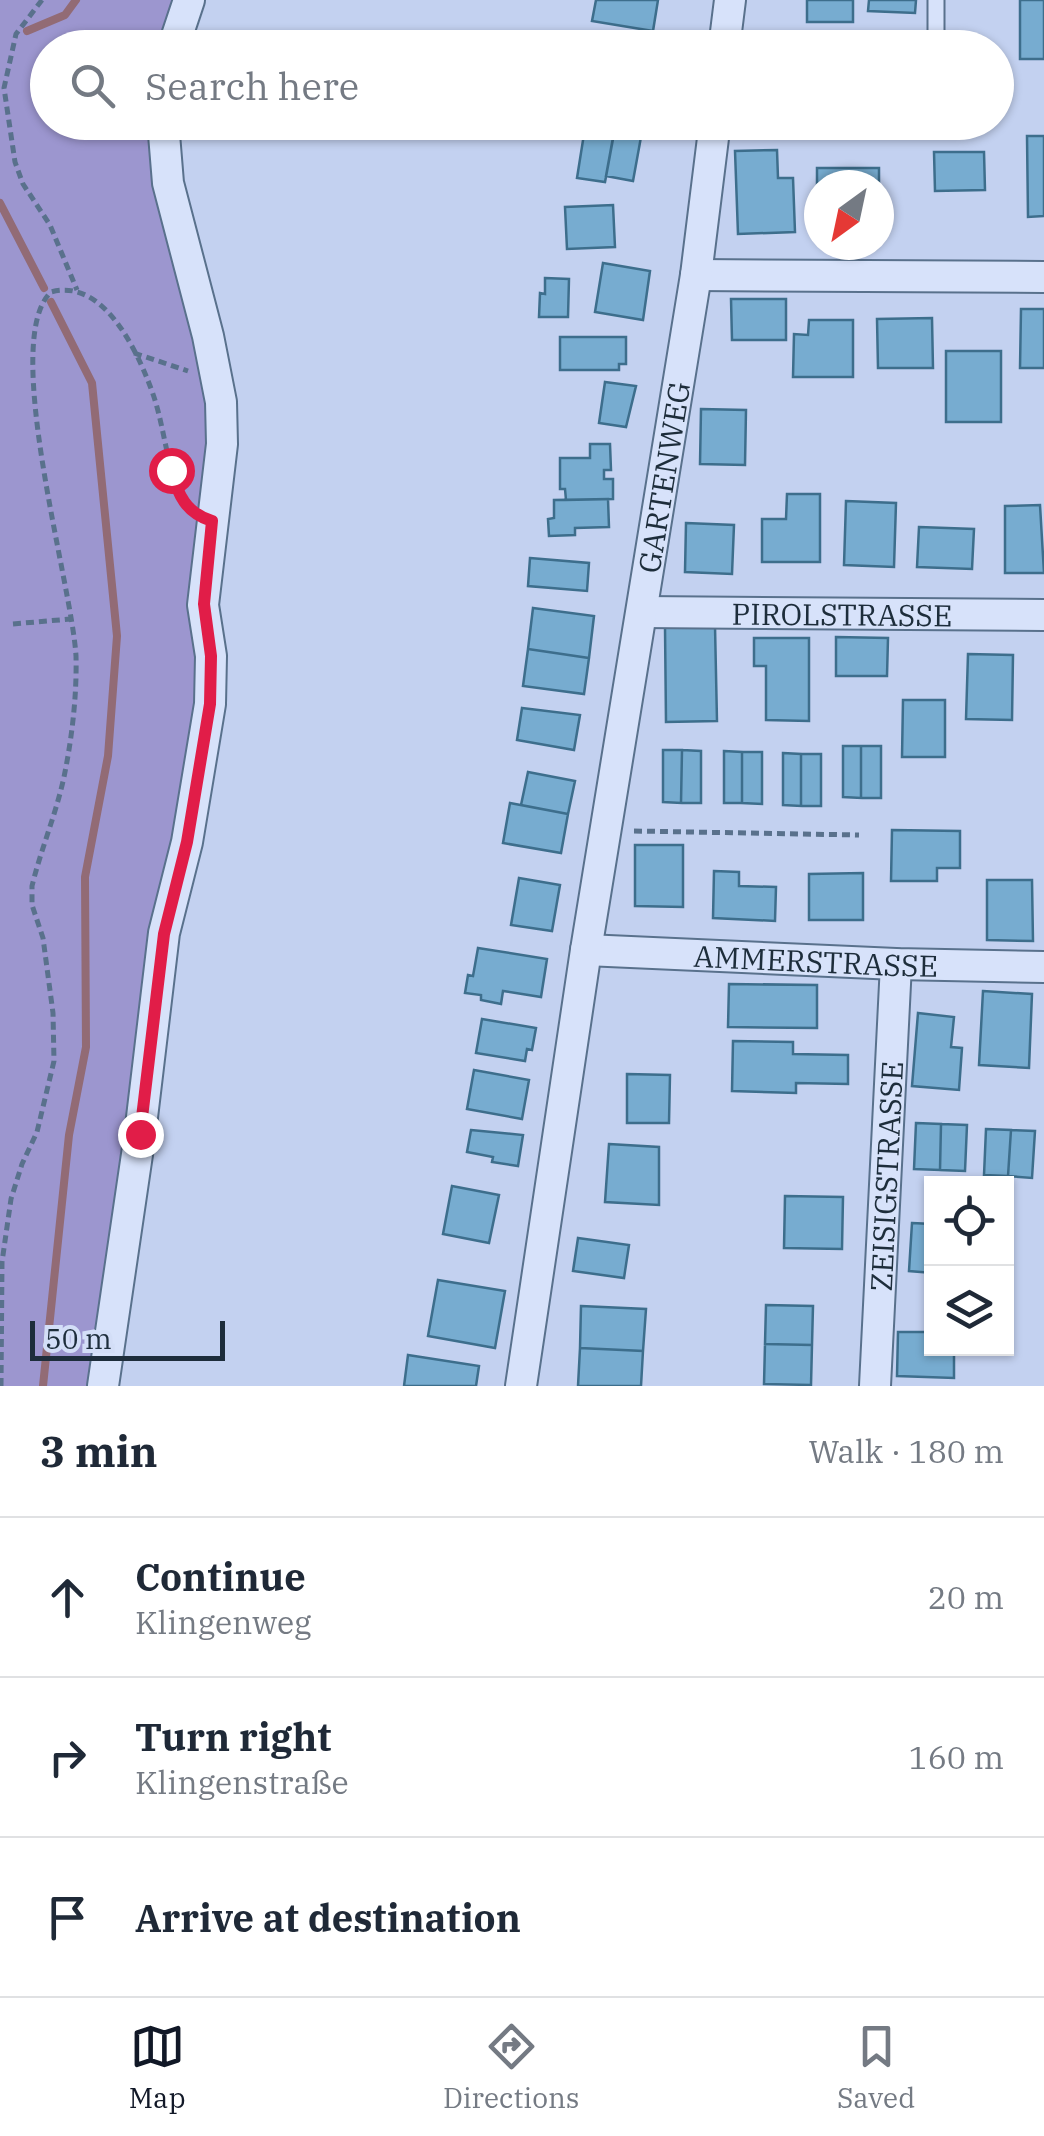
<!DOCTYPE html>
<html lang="en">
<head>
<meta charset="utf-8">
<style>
  :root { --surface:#fff; --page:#f6f6f7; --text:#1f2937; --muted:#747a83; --line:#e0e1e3; --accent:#111827 }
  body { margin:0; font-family:"IBM Plex Serif",serif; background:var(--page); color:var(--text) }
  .controls { position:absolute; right:30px; bottom:30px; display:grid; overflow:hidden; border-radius:0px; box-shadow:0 2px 8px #0004 }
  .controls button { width:90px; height:90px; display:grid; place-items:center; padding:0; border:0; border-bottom:2px solid var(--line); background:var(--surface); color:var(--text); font:50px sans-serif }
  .compass { position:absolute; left:804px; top:170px; width:90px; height:90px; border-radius:50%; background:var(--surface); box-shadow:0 2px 8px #0004; rotate:213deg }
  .scale { position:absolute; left:30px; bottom:25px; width:195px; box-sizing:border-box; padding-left:10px; border:5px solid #1d2d3b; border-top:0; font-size:28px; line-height:35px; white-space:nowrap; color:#1d2d3b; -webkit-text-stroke:8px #d3def7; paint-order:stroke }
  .stop { position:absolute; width:30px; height:30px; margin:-22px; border:8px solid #e11d48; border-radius:50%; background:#fff }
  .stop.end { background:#e11d48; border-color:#fff; box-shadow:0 2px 10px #0008 }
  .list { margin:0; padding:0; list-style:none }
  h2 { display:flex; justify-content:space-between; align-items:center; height:130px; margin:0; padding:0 40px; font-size:42px }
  h2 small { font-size:32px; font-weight:400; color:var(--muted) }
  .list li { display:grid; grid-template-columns:65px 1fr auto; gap:30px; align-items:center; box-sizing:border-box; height:160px; padding:0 40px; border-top:2px solid var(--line) }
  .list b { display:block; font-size:38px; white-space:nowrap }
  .list p { margin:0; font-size:32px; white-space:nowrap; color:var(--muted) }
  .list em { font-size:32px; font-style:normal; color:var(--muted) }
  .icon { flex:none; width:55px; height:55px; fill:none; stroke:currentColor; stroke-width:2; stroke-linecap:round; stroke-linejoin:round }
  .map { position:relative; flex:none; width:1044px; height:1386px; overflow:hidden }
  .search { position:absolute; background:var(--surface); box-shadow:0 2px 8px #0004; left:30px; right:30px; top:30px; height:110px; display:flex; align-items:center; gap:25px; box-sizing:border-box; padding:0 35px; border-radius:55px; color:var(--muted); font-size:38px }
  .sheet { height:610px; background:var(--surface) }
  nav { display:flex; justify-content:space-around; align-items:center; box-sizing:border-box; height:140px; border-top:2px solid var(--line); background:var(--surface); font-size:28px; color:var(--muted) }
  nav a { display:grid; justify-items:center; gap:5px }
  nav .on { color:var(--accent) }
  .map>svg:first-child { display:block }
  .green { fill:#9c96cf }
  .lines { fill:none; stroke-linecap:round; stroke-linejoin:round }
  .stream { stroke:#926b75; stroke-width:8 }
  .building { fill:#77acd0; stroke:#3d6e8c; stroke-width:2.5 }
  .lane-casing { stroke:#59718c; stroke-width:19 }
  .street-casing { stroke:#59718c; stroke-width:34 }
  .path { stroke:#59718c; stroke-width:5; stroke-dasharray:8 5; stroke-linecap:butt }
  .lane { stroke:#d7e2fa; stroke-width:15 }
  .street { stroke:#d7e2fa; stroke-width:30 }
  .route { stroke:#e11d48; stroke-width:12 }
  .labels { text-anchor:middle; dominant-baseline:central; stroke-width:8; stroke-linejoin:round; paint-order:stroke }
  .street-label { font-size:30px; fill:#1d2d3b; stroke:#d3def7 }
</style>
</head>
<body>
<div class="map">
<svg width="1044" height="1386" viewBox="0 0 1044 1386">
  <rect width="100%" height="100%" fill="#c3d1f0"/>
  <path class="green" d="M0 0H180L165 47 48 48V122L155 123 215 444 216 570 101 1386H0Z"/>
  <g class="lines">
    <path class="stream" d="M27 31 65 15 76 0
      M0 203 44 288
      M43 1386 69 1135 86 1047 85 877 108 756 117 636 92 383 51 302"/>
  </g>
  <path class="building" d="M596 0H658L653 31 592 21Z
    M807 0H853V22H807Z
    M869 0H916L915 13 868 11Z
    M1020 0H1044V59H1020Z
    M996 60H1003V113H996Z
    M614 132 641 137 633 181 606 176Z
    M584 134 613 139 605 182 577 178Z
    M1027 136H1044V216L1028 217Z
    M777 150 778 178H793L795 232 738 234 735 151Z
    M934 152H984L985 190 935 191Z
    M817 168H879V185H819L817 228Z
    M613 205 615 247 567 249 565 207Z
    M603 263 650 271 643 320 595 312Z
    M545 278 569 279 568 317H539L540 293 545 294Z
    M731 299H786V340H732Z
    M1021 309H1044V368H1020Z
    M932 318 933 368H878L877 319Z
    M809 320H853V377H793L794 334 808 335Z
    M560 337H626V364H619V370H560Z
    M946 351H1001V422H946Z
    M605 382 636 386 626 427 599 423Z
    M701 409 746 410 745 465 700 464Z
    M590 444H610L611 470H604V479H613V499L566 500 565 489H560V458H590Z
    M787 494H820V562H762V519H786Z
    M608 499 609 527 575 528V535L549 536 548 519 554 518V500Z
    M846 501 896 503 894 567 844 565Z
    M1040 505 1044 573H1005V506Z
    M686 523 734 525 732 574 685 572Z
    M919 527 974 529 972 569 917 567Z
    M530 558 589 563 587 591 528 586Z
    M533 608 594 616 589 658 528 649Z
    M715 626 717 721 666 722 665 627Z
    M836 637 888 638 887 676H836Z
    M754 638H809V721L766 720V666H754Z
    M528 649 589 658 584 694 523 686Z
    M968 654 1013 655 1012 720 966 719Z
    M903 700H945V757H902Z
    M522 708 580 715 574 750 517 740Z
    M843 746H861V798L843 797Z
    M861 746H881V798H861Z
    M663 750H682L681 803 663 802Z
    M682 750 701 751V803H681Z
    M724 751 742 752V803H724Z
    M742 752H762V804L742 803Z
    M783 753 801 754V806L783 805Z
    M801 754H821V806H801Z
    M528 772 575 781 568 814 521 805Z
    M510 803 568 814 561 853 503 843Z
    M892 830 960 831V868H937V881H891Z
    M635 845H683V907L635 906Z
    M714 871 739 872V886L776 887 775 921 713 918Z
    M863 873V920H809V874Z
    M519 878 560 885 552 931 511 925Z
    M987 880H1032L1033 941 987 940Z
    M478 948 547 959 541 997 503 991 501 1004 481 1000V995L465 993 468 975 473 976Z
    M729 984 817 985V1028L728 1027Z
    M983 991 1032 994 1029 1068 979 1065Z
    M918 1013 954 1017 951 1047 962 1048 959 1090 912 1086Z
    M482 1019 536 1028 532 1050 527 1049 525 1061 476 1053Z
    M733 1041 793 1042V1054L848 1055V1084L796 1083V1093L732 1091Z
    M474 1070 529 1080 522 1119 467 1109Z
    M627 1074 670 1075 669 1123H627Z
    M916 1123 941 1124 940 1170 914 1169Z
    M941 1124 967 1125 965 1171 940 1170Z
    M986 1129 1011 1130 1008 1176 984 1175Z
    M471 1130 523 1135 518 1166 492 1162 493 1157 467 1152Z
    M1011 1130 1035 1131 1032 1178 1008 1176Z
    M609 1144 659 1147V1205L605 1202Z
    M452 1186 499 1195 489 1243 443 1234Z
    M785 1196 843 1197 842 1249 784 1248Z
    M912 1223 932 1224V1273L909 1271Z
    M578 1238 629 1245 624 1278 573 1271Z
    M438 1280 505 1291 495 1348 428 1336Z
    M766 1305 813 1306 812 1345 765 1344Z
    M581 1306 646 1309 643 1351 580 1348Z
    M898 1332H932V1348H954V1378L897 1376Z
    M765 1344 812 1345 811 1385 764 1384Z
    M580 1348 643 1351 641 1386H578Z
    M408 1355 479 1366 476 1386H404Z"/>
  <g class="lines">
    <defs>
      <path id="lane" d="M936 0V48"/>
      <g id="street">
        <path d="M173 48 189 0"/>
        <path d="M724 48 730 0"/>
        <path d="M696 275 1044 277"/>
        <path id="s1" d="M642 612 1044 615"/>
        <path id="s2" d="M586 950 896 964 1044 967"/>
        <path d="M103 1386 140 1134 164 933 187 842 210 704 211 656 203 605 222 444 221 402 208 336 168 183 163 122"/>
        <path id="s3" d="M521 1386 586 950 696 275 715 122"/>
        <path id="s4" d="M875 1386 896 964"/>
      </g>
    </defs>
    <use href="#lane" class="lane-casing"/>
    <use href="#street" class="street-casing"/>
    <path class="path" d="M42 0 16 34 4 88 15 162 23 184 50 225 77 290
      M134 353 188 371
      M13 624 70 619
      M634 831 859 835
      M1 1386 2 1262 11 1199 22 1164 37 1132 54 1061 53 1013 43 938 32 905V886C41 849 56 814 64 777 72 738 77 695 76 656 72 584 0 340 51 292 105 277 140 356 154 397 166 434 167 474 187 507"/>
    <use href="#lane" class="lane"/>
    <use href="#street" class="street"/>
  </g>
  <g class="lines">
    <path class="route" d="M140 1134 164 934 187 842 210 704 211 656 204 604 212 521C186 513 178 495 171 470"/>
  </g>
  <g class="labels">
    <g class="street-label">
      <text stroke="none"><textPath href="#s3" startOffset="920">GARTENWEG</textPath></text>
      <text stroke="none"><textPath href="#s1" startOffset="200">PIROLSTRASSE</textPath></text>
      <text stroke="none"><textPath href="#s2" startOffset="230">AMMERSTRASSE</textPath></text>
      <text stroke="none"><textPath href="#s4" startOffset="210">ZEISIGSTRASSE</textPath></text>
    </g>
  </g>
</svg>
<div class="controls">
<button><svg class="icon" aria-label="locate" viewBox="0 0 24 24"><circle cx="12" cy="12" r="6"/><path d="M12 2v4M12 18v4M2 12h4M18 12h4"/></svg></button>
<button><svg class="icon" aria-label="layers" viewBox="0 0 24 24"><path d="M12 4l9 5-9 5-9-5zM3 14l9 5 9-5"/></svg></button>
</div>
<svg class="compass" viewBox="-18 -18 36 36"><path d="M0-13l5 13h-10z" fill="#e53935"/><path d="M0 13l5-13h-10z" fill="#747a83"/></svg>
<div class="scale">50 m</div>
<div class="stop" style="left:171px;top:470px"></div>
<div class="stop end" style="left:140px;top:1134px"></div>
<div class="search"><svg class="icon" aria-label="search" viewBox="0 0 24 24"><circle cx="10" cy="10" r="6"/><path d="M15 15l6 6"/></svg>Search here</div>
</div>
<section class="sheet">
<h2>3 min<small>Walk · 180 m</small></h2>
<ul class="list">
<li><svg class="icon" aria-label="ahead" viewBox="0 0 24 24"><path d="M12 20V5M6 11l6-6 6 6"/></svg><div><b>Continue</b><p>Klingenweg</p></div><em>20 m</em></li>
<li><svg class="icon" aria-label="right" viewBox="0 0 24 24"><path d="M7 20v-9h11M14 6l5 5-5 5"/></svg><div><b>Turn right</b><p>Klingenstraße</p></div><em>160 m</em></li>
<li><svg class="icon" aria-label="arrive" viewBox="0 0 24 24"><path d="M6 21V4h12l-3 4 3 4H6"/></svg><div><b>Arrive at destination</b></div></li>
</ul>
</section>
<nav>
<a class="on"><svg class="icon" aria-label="map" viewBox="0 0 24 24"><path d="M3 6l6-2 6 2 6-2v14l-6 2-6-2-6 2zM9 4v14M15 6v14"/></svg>Map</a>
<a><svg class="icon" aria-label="directions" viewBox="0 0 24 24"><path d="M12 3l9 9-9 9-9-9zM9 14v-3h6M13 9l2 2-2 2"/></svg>Directions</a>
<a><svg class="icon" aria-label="saved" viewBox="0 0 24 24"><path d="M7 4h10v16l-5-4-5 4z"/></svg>Saved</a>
</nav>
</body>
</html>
